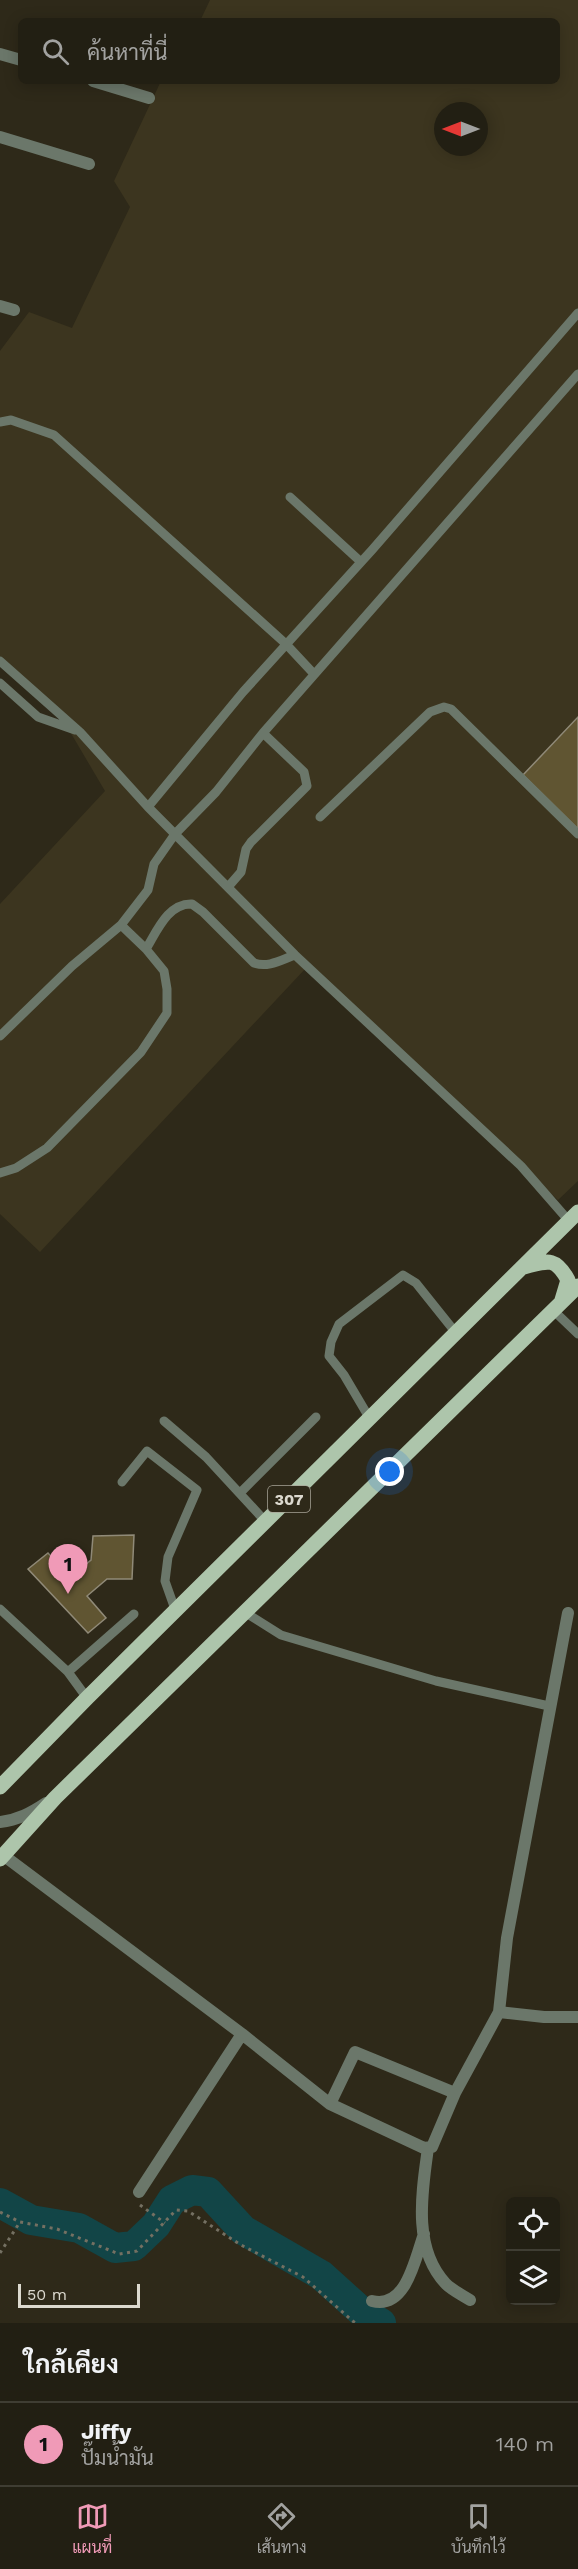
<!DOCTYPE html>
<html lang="th">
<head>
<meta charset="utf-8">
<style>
  :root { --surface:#221f13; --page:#2a271c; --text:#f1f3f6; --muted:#a2a2a0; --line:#3f3d33; --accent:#f09ab7 }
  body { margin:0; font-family:"Work Sans",Sarabun,sans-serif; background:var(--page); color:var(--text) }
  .controls { position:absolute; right:18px; bottom:18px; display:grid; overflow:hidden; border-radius:9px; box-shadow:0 3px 15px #0003 }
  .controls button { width:54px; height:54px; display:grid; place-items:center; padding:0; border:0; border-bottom:2px solid var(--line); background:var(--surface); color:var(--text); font:30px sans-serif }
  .compass { position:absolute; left:434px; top:102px; width:54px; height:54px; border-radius:50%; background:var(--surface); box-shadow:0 3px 15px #0003; rotate:270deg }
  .scale { position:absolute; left:18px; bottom:15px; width:122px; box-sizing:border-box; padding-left:6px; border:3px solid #dcd9cf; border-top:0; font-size:16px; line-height:21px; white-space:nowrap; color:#dcd9cf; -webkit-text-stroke:4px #2e2919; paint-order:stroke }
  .you { position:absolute; left:390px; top:1472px; width:21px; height:21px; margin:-15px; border:4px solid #fff; border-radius:50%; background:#1a73e8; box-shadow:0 0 0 9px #1a73e833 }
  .badge { display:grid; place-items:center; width:39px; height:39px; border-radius:50%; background:var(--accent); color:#111; font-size:20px; font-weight:700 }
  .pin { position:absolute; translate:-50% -50px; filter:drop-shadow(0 2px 3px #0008) }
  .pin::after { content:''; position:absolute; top:32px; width:21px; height:18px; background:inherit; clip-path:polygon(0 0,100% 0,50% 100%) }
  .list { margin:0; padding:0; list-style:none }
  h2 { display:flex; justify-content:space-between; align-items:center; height:78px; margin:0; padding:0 24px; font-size:26px }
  h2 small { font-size:20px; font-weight:400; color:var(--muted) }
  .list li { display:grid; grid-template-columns:39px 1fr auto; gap:18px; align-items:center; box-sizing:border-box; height:84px; padding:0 24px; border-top:2px solid var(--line) }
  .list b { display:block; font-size:22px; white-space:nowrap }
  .list p { margin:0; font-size:20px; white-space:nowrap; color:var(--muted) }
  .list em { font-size:20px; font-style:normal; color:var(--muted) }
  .icon { flex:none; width:33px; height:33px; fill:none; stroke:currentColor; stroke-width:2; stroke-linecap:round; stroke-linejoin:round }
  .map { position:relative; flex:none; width:578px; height:2323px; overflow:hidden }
  .search { position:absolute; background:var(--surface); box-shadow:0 3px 15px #0003; left:18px; right:18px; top:18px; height:66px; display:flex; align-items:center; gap:15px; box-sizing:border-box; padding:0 21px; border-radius:9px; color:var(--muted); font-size:22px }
  .sheet { height:162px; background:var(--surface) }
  nav { display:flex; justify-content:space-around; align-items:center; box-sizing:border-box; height:84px; border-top:2px solid var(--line); background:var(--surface); font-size:16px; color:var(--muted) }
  nav a { display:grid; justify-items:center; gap:3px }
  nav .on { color:var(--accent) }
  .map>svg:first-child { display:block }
  .built { fill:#3c351f; fill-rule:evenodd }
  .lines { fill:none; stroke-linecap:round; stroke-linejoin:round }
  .river { stroke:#124547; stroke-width:30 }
  .building { fill:#605532; stroke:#908a78; stroke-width:1.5 }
  .path { stroke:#747062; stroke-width:3; stroke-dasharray:3 4.5; stroke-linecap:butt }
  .service { stroke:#6b776a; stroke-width:9 }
  .minor { stroke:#6b776a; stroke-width:12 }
  .primary { stroke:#adc5ab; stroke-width:15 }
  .labels { text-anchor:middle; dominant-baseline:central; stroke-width:6; stroke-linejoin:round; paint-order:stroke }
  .shield { fill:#2e2919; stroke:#a8a498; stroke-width:1.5 }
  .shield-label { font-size:16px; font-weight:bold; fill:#dcd9cf }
</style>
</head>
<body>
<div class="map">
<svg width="578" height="2323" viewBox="0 0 578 2323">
  <rect width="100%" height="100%" fill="#2e2919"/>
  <path class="built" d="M210 0H578V1181L558 1200 305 969 40 1252 0 1214V904L105 791 56 708 0 660V351L29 312 72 328 130 207 114 181 161 81H557V21H200ZM443 111H479V147H443Z"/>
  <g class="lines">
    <path class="river" d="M0 2203 31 2220 79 2228 115 2248 134 2246 156 2225 172 2200 192 2190 208 2192 243 2230 321 2275 361 2311 381 2323"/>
  </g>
  <path class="building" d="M578 717V829L523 775Z
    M134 1535 132 1579H107L87 1596 106 1618 88 1633 28 1569 48 1553 70 1577 91 1560 93 1536Z"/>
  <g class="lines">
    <path class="path" d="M140 2205 165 2223
      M0 2212 20 2222 57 2229 119 2254 137 2251 176 2210 188 2211 241 2245 303 2277 355 2323
      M0 2253 20 2222"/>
    <path class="service" d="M0 422 11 420 54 435 286 644 314 674
      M290 497 361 562
      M0 661 80 732 148 807 295 955 521 1166 569 1221
      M0 683 38 717 75 730
      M148 807 243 692 372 550 578 313
      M320 817 430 712 444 707 451 709 578 834
      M228 887 241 872 246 849 251 842 307 786 304 772 263 733
      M121 925 146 949
      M0 1036 72 966 121 925 148 890 154 864 175 834 216 792 263 733 578 374
      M0 1173 16 1168 47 1148 141 1052 167 1013V989L164 971 146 949C157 931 168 903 192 904L203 912 254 963C268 968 281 960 295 955
      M554 1311 578 1334
      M370 1419 344 1375 329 1356 331 1342 339 1324 403 1275 416 1283 456 1333
      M164 1421 206 1457 266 1522
      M122 1482 147 1451 197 1490 168 1557 165 1581 176 1612
      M240 1493 316 1417
      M0 1609 68 1672 87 1698
      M246 1613 281 1635 436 1681 549 1706
      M68 1672 134 1614"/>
    <path class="minor" d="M0 54 21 60
      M93 81 149 98
      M0 137 89 164
      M0 306 14 310
      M0 1822C18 1820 31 1813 46 1803
      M3 1855 242 2034 330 2104 424 2148 432 2147 455 2093 499 2012 507 1938 568 1613
      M499 2012 544 2017H578
      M330 2104 355 2052 455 2093
      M428 2148C422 2192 412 2248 446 2284 452 2290 462 2295 470 2300
      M139 2192 242 2034
      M372 2301C406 2310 415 2259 424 2234"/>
    <path class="primary" d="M524 1267C547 1261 555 1256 568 1280L562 1300
      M0 1787 87 1698 578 1212
      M0 1859 55 1798 578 1286"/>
  </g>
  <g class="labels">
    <rect class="shield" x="268" y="1486" width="42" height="26" rx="4.5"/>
    <g class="shield-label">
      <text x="289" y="1499">307</text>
    </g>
  </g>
</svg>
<div class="controls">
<button><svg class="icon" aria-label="locate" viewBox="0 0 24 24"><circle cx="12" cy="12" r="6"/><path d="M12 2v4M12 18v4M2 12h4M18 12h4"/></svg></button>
<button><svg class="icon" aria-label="layers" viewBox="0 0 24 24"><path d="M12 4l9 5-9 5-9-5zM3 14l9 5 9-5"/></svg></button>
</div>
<svg class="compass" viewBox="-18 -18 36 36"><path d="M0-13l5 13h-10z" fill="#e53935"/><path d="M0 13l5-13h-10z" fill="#a2a2a0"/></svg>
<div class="scale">50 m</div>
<div class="you"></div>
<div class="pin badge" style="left:68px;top:1594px">1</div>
<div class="search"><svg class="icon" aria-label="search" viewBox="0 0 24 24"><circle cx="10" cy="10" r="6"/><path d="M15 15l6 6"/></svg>ค้นหาที่นี่</div>
</div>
<section class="sheet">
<h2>ใกล้เคียง<small></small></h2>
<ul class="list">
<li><span class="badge">1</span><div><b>Jiffy</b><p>ปั๊มน้ำมัน</p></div><em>140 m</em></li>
</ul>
</section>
<nav>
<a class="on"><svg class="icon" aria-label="map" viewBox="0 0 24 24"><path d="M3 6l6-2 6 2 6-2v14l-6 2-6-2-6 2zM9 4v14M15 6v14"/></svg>แผนที่</a>
<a><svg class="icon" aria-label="directions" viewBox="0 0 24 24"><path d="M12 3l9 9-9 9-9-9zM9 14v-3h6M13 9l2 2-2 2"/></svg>เส้นทาง</a>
<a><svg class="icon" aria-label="saved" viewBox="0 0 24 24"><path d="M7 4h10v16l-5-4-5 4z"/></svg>บันทึกไว้</a>
</nav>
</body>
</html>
